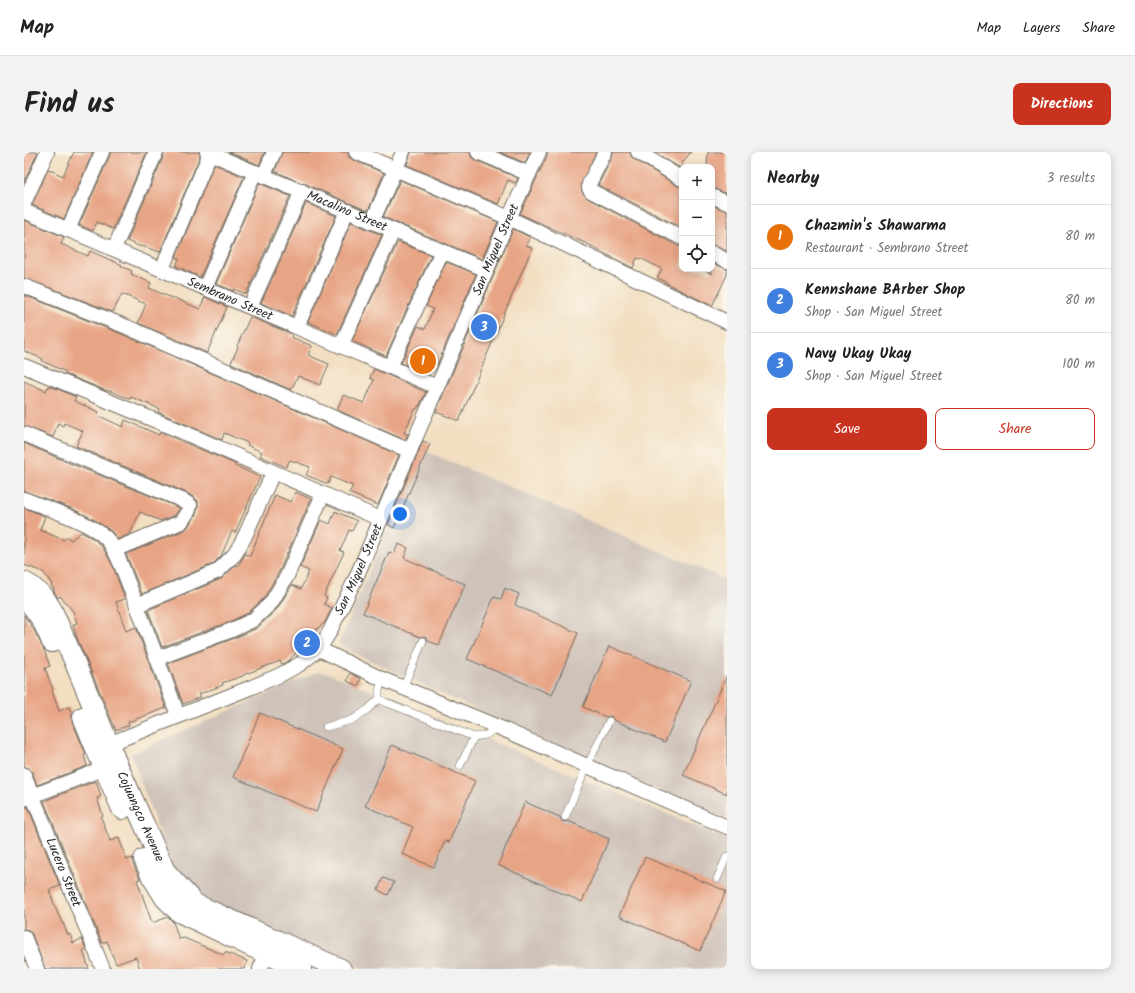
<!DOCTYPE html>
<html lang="en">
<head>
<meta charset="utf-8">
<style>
  :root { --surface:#fff; --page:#f2f2f2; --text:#222; --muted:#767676; --line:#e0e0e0; --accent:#c8321e }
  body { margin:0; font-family:Kalam,sans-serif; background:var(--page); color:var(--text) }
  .controls { position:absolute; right:12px; top:12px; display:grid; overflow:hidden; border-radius:8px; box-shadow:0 2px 10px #0003 }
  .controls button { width:36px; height:36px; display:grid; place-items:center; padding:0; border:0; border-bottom:1px solid var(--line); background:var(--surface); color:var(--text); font:20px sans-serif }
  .you { position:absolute; left:376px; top:362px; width:14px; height:14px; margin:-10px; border:3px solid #fff; border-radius:50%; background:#1a73e8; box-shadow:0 0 0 6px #1a73e833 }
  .badge { display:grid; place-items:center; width:26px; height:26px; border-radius:50%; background:var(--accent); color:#fff; font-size:13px; font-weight:700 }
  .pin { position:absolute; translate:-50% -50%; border:2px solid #fff; box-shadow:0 1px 4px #0006 }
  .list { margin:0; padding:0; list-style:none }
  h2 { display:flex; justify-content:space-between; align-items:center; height:52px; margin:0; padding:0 16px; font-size:17px }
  h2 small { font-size:13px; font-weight:400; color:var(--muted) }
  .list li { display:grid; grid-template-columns:26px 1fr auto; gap:12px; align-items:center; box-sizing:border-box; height:64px; padding:0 16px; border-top:1px solid var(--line) }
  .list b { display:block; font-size:15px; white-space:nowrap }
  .list p { margin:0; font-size:13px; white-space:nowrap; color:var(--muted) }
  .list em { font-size:13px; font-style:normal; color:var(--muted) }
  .actions { display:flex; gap:8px; padding:12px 16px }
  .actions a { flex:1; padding:9px 0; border:1px solid var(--accent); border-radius:8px; text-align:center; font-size:14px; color:var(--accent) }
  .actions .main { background:var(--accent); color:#fff }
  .icon { flex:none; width:22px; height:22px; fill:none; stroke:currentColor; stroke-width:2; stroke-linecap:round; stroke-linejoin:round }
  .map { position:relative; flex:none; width:703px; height:817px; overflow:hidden; border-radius:8px }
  header { display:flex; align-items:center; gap:24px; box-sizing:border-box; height:56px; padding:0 20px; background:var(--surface); border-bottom:1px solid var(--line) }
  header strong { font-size:19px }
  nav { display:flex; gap:22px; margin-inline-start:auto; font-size:14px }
  .intro { display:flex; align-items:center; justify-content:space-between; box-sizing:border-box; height:96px; padding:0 24px }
  h1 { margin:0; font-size:28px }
  .button { padding:10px 18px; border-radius:8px; background:var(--accent); color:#fff; font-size:14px; font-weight:700 }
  main { display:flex; gap:24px; padding:0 24px }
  aside { flex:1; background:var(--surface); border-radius:8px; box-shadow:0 2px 10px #0003 }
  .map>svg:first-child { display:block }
  .industrial { fill:#cec2b9 }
  .building { fill:#e8a586 }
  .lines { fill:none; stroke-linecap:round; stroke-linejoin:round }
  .service-casing { stroke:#716a60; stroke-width:8 }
  .minor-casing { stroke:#716a60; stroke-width:16 }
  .secondary-casing { stroke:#716a60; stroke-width:22 }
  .service { stroke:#fff; stroke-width:7 }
  .minor { stroke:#fff; stroke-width:14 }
  .secondary { stroke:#fff; stroke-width:20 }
  .labels { text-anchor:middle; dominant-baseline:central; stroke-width:3.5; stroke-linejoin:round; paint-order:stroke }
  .street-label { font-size:13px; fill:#2b2b2b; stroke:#fbf7ec }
</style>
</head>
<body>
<header>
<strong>Map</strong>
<nav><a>Map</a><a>Layers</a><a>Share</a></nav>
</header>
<div class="intro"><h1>Find us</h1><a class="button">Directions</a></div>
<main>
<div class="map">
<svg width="703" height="817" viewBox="0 0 703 817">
  <rect width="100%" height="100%" fill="#fbf7ec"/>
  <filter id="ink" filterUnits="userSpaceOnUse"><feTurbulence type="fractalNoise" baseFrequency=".025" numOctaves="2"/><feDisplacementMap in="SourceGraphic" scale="8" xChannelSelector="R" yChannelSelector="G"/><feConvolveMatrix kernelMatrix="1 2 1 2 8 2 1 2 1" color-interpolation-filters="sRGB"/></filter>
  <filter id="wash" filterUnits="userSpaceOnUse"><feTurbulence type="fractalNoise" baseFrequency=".012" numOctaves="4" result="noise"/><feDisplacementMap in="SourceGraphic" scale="16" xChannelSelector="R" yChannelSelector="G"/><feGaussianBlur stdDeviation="0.9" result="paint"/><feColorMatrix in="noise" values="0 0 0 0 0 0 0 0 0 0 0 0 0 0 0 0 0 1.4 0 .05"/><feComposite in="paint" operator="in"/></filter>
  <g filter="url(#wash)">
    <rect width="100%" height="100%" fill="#f2dfc2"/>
    <path class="industrial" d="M397 297 703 428V668L540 598 334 503 315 492Z
      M293 520 304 521 703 687V817H340L183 750 148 716 107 602Z"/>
    <g id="blocks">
      <path class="building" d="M0 0H14L0 30Z
        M50 0H69L40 67 8 53 24 17 39 24Z
        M86 0H123L89 77 73 70 69 79 55 73 86 3Z
        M140 0H175L176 4 136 100 118 94 117 95 103 89 140 3Z
        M205 0H241L235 13Z
        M258 0H324L325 5 329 8 360 21 344 59 284 33 281 31H277L251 19Z
        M387 0H446L447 5 451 8 494 26 491 31 484 28 474 52 383 13Z
        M475 0H506L501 11Z
        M523 0H572L557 32 558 40 563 46 654 94H658V117H678L688 122V111L703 117V123L688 154 642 131 643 130 633 126 638 117 616 106 615 107 613 106 609 116 570 96V95L496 62 523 4Z
        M589 0H606L607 4 610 7 654 34 658 35V76L574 33 589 4Z
        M630 0H667L658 11V17Z
        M684 0H703V42L688 36V15H683Z
        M190 12 220 25 176 125 152 114 155 107 152 106Z
        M376 28 474 70 458 107 359 65Z
        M235 31 266 44 222 142 210 137V139L192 132Z
        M282 51 312 64 268 164 237 151Z
        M688 53 703 59V99L688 93Z
        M0 68 40 85 37 92 64 104 66 99 98 113 97 114 108 119 107 122 127 131 125 136 150 147V146L176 157 181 145 203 155 183 201 114 171 122 152 98 142 89 160 0 126Z
        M327 70 358 83 313 182 284 170Z
        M489 77 506 85 502 93 508 96 435 269 412 260Z
        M374 90 407 103 362 204 328 189Z
        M422 110 452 122 413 213 404 209 400 220 377 211 394 174 401 177 409 157 402 154Z
        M0 143 100 183 375 303 354 353 325 341 329 334 307 325 304 332 282 323 286 315 266 308 262 315 236 304 238 300 223 293 224 291 200 281 198 288 134 260 136 257 107 245 106 247 83 238V239L41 222 42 220 18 209 19 207 0 199Z
        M226 165 268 182 267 185 288 194 284 203 305 212 296 233 274 224 267 238 207 211 214 195 213 194Z
        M350 217 402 240 396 253H395L393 257H391L380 281 384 282 381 288 313 258 319 243 340 251 350 228 346 226Z
        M0 229 22 239 24 234 34 237 52 245 50 249 75 260 73 263 99 275 101 268 135 283 136 280 211 312V314L236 325 211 381 208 379 197 404 189 412 118 442 102 402 161 378 164 375 172 362 174 355V349L171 346 163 341 52 294 59 279 40 271 39 274 34 271 29 285 0 274Z
        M399 289 406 292 370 376 364 373Z
        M0 291 43 310 156 356 151 363 137 369 116 360 106 382 94 387 87 379 69 367 47 356 0 339Z
        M271 340 287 347 255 420 240 446 224 461 205 470 138 495 124 458 197 427 212 413 214 414 221 402 226 404 251 343 267 350Z
        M0 356 21 364 16 378 40 388 43 385 47 388 57 380 70 387 79 396 89 414 101 447 92 450 102 479 112 475 142 556 104 570 105 573 92 578 53 486 49 473 53 471 49 459 36 444 34 446 29 438 30 437 27 433 28 432 19 420 0 413Z
        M311 359 333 369 328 379 325 378 316 399 320 400 300 444 303 446 300 452 308 456 301 470 274 495 276 497 264 509 258 512 256 509 219 523V524L198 531 199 533 175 542 177 545 159 552 144 511 211 486 233 476 253 457 268 433 277 437 285 419 276 415 297 368 306 372Z
        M374 392 384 396 380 406 441 432 415 493 404 489 403 486 401 484 396 485 339 461 365 400 370 402Z
        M481 436 495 442 491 453 554 481 528 543 443 507 470 445 477 447Z
        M0 463 10 478 20 498 26 514 21 516 29 538 28 539 35 559 45 555 48 562V569L62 602 60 603 63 614 13 633 8 619 5 616 1 615 0 613Z
        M585 494 667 529 641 590 590 568 587 564 582 565 559 555Z
        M326 521 337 527 334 534 323 529Z
        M703 523V642L659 623Z
        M236 561 319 597 292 660 209 625Z
        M368 593 451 629 425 690 421 689 410 715 378 702 389 675 341 654Z
        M72 629 77 644 73 646 79 664 77 665 86 689 95 686 103 708 109 706V712L116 727 113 728 128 771 144 765 149 770 155 787 160 786 200 803 201 800 223 809 220 817H116L112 805 92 812 83 789 78 791 20 649Z
        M501 650 536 665 537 668 539 670 544 669 585 687 558 750 474 713Z
        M0 655H4L36 734 25 738 33 760 35 764H36L44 783 46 782 49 791 58 787 62 797 59 798 65 817H21L8 782 5 778 0 777Z
        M621 705 702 739 676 799 595 764Z
        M359 726 370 730 364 743 354 738Z"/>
    </g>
  </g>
  <g filter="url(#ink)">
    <use href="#blocks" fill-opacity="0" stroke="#716a60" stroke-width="1"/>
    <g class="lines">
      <defs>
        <path id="service" d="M358 527 355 539V547L361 550 450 585 462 583 474 575
          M379 536 399 489
          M302 575 328 568 343 558 355 547
          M436 614 450 585
          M541 665 563 614 585 569
          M693 727 703 704"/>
        <g id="minor">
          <path id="s1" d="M183 0 463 118"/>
          <path d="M332 0 485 66 703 170"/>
          <path d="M454 0 505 22"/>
          <path d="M581 0 565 32V36L567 39 658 86"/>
          <path d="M614 0 658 27"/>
          <path d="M240 23 250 0"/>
          <path d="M688 44 703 51"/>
          <path d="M0 51 23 0"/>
          <path id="s2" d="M0 59 413 235"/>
          <path d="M348 70 379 0"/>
          <path d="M44 78 78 0"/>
          <path d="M90 97 132 0"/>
          <path d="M688 101 703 109"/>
          <path d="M138 117 186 1"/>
          <path d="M0 134 103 175 155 198 386 299"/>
          <path d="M181 136 231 20"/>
          <path d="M226 155 278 39"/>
          <path d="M273 175 323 59"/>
          <path d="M317 194 369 79"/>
          <path d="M0 214 159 280 356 367"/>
          <path d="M366 215 418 99"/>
          <path d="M0 282 160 349 166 353 165 358 157 370 90 398"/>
          <path d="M0 347C22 356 66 370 82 386 93 397 101 424 107 438 123 480 139 521 154 564"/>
          <path d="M113 453 194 419 211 402 220 386 249 321"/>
          <path d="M295 497 358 527 474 575 703 675"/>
          <path d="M134 506 208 478 229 468 247 451 263 424 299 342"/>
          <path id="s3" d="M77 595 228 535 256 523 276 512 295 497 305 481 331 428 485 66 515 0"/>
          <path id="s4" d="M0 623 79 817"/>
          <path d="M0 647 89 613"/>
          <path d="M0 785 13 817"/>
          <path d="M236 817 247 793"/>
        </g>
        <g id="secondary">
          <path id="s5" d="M0 430 7 434 20 445 28 458 49 506 93 612 141 719 171 752 317 817"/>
          <path d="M0 446C15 460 20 471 28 490"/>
          <path d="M59 565 72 597 98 657"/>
          <path d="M120 707 127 723 141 746 155 760 243 802 277 817"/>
        </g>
      </defs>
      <use href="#service" class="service-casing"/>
      <use href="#minor" class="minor-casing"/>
      <use href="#secondary" class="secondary-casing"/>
      <use href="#service" class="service"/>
      <use href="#minor" class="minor"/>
      <use href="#secondary" class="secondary"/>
    </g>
  </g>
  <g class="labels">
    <g class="street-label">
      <text stroke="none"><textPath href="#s1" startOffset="152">Macalino Street</textPath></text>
      <text stroke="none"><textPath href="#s3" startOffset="677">San Miguel Street</textPath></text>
      <text stroke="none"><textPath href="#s2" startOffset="224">Sembrano Street</textPath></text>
      <text stroke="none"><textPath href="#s3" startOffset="329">San Miguel Street</textPath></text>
      <text stroke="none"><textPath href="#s5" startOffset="265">Cojuangco Avenue</textPath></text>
      <text stroke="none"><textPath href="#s4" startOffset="105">Lucero Street</textPath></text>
    </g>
  </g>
</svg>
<div class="controls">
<button>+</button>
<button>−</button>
<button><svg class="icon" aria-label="locate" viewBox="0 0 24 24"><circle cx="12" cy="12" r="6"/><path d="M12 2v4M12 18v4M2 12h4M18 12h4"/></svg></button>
</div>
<div class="you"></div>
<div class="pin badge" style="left:399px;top:209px;background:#e8710a">1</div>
<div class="pin badge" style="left:283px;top:491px;background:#3f7fe0">2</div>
<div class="pin badge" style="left:460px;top:175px;background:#3f7fe0">3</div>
</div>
<aside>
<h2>Nearby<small>3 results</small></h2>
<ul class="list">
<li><span class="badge" style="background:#e8710a">1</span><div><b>Chazmin's Shawarma</b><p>Restaurant · Sembrano Street</p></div><em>80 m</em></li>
<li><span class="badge" style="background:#3f7fe0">2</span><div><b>Kennshane BArber Shop</b><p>Shop · San Miguel Street</p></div><em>80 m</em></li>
<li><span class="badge" style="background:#3f7fe0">3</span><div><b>Navy Ukay Ukay</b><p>Shop · San Miguel Street</p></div><em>100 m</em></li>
</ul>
<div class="actions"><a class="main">Save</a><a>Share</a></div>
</aside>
</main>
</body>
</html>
